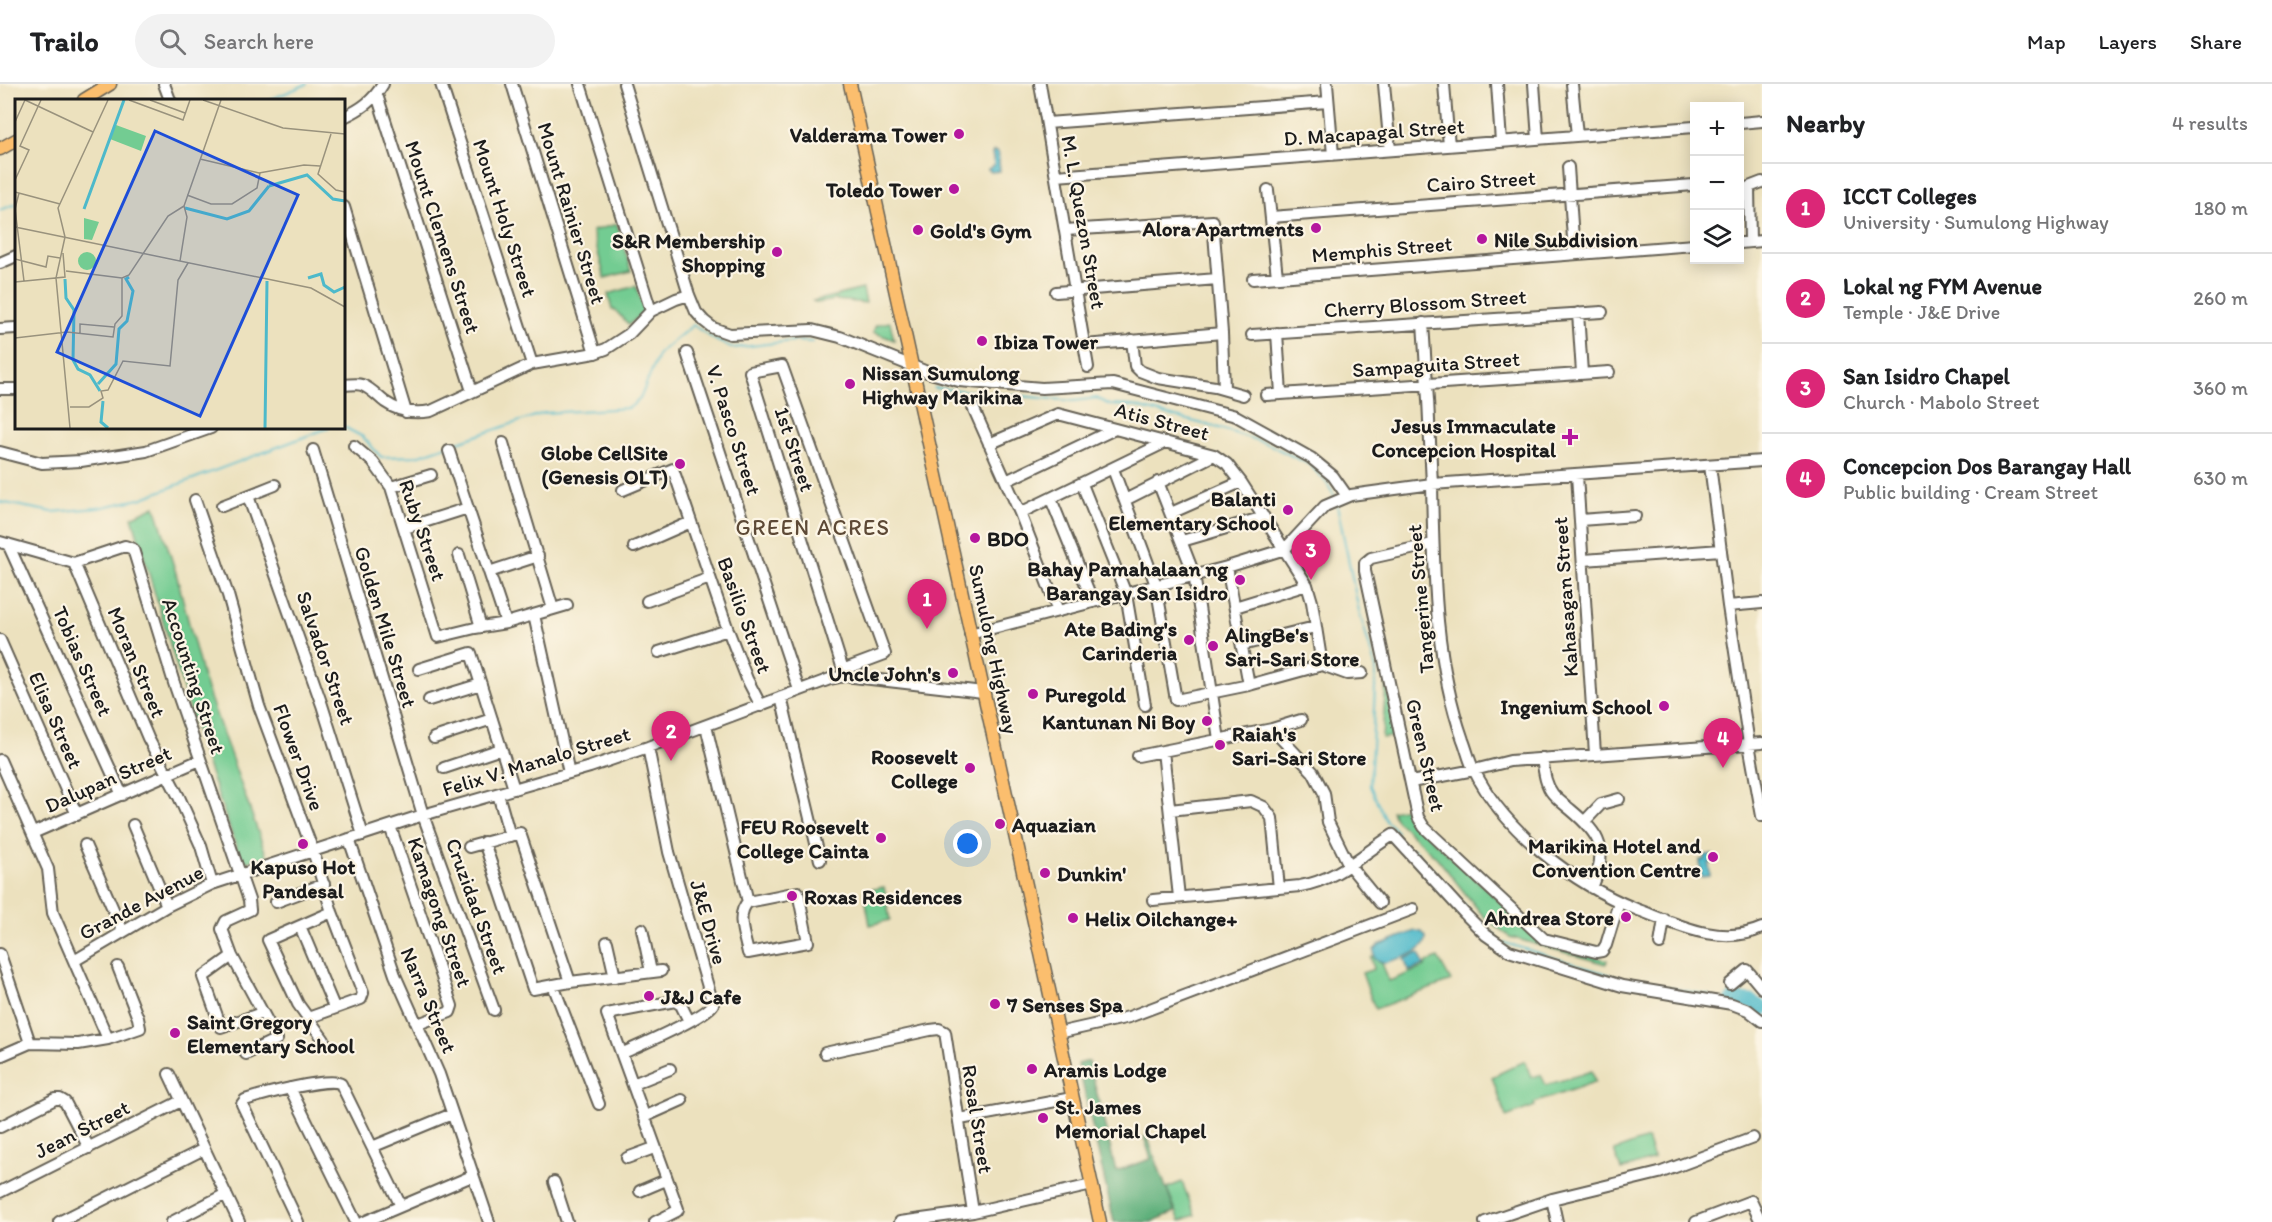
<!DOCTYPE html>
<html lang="en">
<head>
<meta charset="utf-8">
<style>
  :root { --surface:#fff; --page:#f2f2f2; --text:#202124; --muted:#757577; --line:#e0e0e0; --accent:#db2777 }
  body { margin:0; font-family:Itim,sans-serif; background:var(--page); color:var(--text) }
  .controls { position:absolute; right:18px; top:18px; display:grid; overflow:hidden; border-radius:0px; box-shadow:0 3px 15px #0003 }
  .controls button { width:54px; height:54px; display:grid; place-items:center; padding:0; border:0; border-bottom:2px solid var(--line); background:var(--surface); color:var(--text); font:30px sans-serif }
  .you { position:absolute; left:968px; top:760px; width:21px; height:21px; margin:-15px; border:4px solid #fff; border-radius:50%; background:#1a73e8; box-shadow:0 0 0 9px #1a73e833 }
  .badge { display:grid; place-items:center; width:39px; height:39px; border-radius:50%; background:var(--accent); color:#fff; font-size:20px; font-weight:700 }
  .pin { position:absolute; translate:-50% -50px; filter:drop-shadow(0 2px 3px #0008) }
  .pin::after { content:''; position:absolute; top:32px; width:21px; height:18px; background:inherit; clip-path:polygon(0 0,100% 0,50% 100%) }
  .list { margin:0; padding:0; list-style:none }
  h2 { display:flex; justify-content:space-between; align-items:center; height:78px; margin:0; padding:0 24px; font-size:26px }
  h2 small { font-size:20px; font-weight:400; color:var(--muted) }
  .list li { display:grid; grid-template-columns:39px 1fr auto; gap:18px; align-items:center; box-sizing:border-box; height:90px; padding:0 24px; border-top:2px solid var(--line) }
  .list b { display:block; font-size:22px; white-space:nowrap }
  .list p { margin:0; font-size:20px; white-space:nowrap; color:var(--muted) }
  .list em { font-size:20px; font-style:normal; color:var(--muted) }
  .icon { flex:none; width:33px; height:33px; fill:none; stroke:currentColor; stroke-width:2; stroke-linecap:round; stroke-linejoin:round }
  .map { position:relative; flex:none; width:1762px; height:1138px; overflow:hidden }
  header { display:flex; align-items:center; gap:36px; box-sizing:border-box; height:84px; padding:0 30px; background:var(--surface); border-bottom:2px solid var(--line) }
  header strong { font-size:28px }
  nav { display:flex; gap:33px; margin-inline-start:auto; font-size:21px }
  .search { width:420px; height:54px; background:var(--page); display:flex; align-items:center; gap:15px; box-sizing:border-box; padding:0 21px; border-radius:33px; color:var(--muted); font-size:22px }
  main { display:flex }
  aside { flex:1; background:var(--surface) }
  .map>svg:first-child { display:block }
  .green { fill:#73cc92; stroke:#487457; stroke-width:1.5 }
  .forest { fill:#5eb07c; stroke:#3d664c; stroke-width:1.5 }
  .water { fill:#4db9ca; stroke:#346a73; stroke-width:1.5 }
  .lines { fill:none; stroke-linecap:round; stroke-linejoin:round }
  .stream { stroke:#4db9ca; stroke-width:2 }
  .river { stroke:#4db9ca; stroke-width:15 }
  .minor-casing { stroke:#656155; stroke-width:14 }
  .major-casing { stroke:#656155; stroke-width:15 }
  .minor { stroke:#fff; stroke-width:10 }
  .major { stroke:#fbbe6e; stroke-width:12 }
  .poi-dot { fill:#b5179e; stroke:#fcf5e5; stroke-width:2 }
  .labels { text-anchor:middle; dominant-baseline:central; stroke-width:4.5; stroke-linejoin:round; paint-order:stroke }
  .street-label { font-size:21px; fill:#1c1c1c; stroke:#fcf5e5 }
  .poi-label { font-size:21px; font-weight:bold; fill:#1c1c1c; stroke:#fcf5e5; text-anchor:start }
  .neighbourhood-label { font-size:22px; letter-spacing:1.5px; fill:#5d4936; stroke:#fcf5e5 }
  .inset-river { fill:none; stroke:#4db9ca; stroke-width:3 }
  .inset-road { fill:none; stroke:#99927d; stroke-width:1.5 }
  .view { fill:#1d4ed8; fill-opacity:0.15; stroke:#1d4ed8; stroke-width:3 }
  .inset-edge { fill:none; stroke:#1c1c1c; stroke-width:3 }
</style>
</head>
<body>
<header>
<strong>Trailo</strong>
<div class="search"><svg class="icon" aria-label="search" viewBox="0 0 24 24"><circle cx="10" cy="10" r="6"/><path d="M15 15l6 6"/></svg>Search here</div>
<nav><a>Map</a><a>Layers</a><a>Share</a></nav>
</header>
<main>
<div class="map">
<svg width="1762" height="1138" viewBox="0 0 1762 1138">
  <rect width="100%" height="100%" fill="#fcf5e5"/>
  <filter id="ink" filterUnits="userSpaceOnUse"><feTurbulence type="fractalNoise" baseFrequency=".0167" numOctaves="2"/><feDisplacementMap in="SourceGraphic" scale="12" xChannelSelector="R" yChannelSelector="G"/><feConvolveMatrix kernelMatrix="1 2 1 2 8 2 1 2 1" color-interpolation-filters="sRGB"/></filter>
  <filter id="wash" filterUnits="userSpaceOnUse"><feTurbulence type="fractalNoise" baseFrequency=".008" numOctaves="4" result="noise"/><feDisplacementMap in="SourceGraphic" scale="24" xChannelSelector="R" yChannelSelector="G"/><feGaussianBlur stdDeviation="1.35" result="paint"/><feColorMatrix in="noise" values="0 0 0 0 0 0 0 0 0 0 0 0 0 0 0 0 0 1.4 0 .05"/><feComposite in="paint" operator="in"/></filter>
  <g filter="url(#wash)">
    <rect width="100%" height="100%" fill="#ece1be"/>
    <path class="green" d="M617 140 631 187 605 194 592 147Z
      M636 202 644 227 629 241 615 226H612L608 210Z
      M863 205 866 219 835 216 817 219 813 217Z
      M890 238 894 256 873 248 876 241Z
      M155 422 176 489 203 594 267 773 242 779 199 658 132 433Z
      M1386 597 1398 652 1382 654Z
      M1411 723 1414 739 1542 856 1607 876 1606 880 1510 853 1484 833 1437 774 1396 736 1392 727Z
      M884 803 890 836 870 841 864 807Z
      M1374 872 1382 879 1389 897 1425 883 1426 879 1438 874 1451 897 1375 925 1362 889 1374 885 1371 874Z
      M1525 977 1531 993 1541 991 1546 1001 1592 987 1595 998 1534 1019 1535 1022 1506 1033 1492 993Z
      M1647 1055 1654 1075 1621 1086 1614 1067Z
      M1182 1098 1195 1131 1180 1137 1167 1104Z"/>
    <path class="forest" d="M1089 977 1116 1087 1151 1075 1144 1053 1147 1052 1175 1128 1151 1138H1114L1078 980Z"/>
    <path class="water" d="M994 67 998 68 1000 87 991 88 988 85 994 81 992 69Z
      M1705 771H1713V779H1709L1710 792 1701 793 1700 776H1705Z
      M1415 847 1422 848 1426 853C1427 870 1398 874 1385 879L1375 875 1374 866 1379 861Z
      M1419 869 1424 881 1409 887 1404 875Z"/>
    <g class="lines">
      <path class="stream" d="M269 16 307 0
        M0 126 16 120
        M934 304 1074 317 1097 314 1109 321 1133 322 1219 344 1268 360 1310 381 1326 398 1335 413
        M344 343 363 353 381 373 417 372 544 329 629 324 640 315 659 269 693 241 715 256 733 264 793 257 813 258
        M0 418 52 428 98 424 140 415 328 344
        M1337 421 1359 527 1376 585 1370 702 1386 737 1397 748
        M1413 765 1472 830
        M1486 844 1496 852
        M1505 859 1633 898 1709 911"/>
      <path class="river" d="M1732 916 1752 918 1762 925"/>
    </g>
  </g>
  <g filter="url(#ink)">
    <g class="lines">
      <defs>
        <path id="minor" d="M164 0 170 16
          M441 0 532 280
          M512 0 595 269
          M580 0 651 227
          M624 0 689 211 696 228 704 237 713 244 730 250 812 246 840 253 927 288 959 297 1042 304 1113 300 1236 332 1311 374 1333 392 1347 412
          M1040 0 1088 283
          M1327 0 1333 71
          M1384 0 1390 66
          M1444 0 1449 62
          M1497 0 1501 58
          M1534 0 1538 55
          M1572 0 1577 52
          M377 11 472 307
          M344 33C361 25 373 17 383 0
          M1047 39 1328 18
          M1740 39 1762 37
          M1568 83 1574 169
          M1056 92 1694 43
          M1268 106 1277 193
          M344 123 406 328
          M1271 133 1694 101
          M1065 146 1213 137 1222 249 1224 305
          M1750 158 1749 103 1762 98
          M1740 159 1762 157
          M0 179 16 172
          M1253 195 1694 161
          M1056 208 1217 195
          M1578 229 1582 289
          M1423 239C1427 293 1430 347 1432 401 1434 488 1434 574 1463 656 1467 666 1469 677 1474 686 1504 747 1574 800 1636 825 1676 840 1720 863 1762 844
          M0 245 16 244
          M1277 249 1281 310
          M1252 251 1602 228
          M1132 256 1135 282 1140 287 1158 294 1215 303 1243 311
          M1085 261 1222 249
          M687 269 799 606
          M344 301C350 301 357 299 362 301 372 305 377 312 385 318 399 328 415 330 431 327L532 280 595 269 606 265 629 250 651 227 676 215 689 211
          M0 305H16
          M1266 311 1609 288
          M972 321 1020 429 1058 527
          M503 359 553 525
          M989 360 1058 330 1214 371 1227 380 1241 398 1307 501 1312 518 1322 581
          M354 362 373 378 391 403 438 553 475 544 506 539 567 521
          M313 366 423 731 494 926
          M449 367 506 539
          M0 368 42 379 81 377 146 367 211 344
          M1710 381 1728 522 1749 660 1762 732
          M1113 385 1156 501 1176 616 1249 601 1322 581
          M1577 391 1595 670
          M1006 397 1115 345
          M1158 398 1194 490 1219 656
          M1082 400 1126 510 1145 621
          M391 403 431 391
          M623 406 673 385 728 546 747 595 761 622
          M248 412 322 621 363 751
          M1051 415 1093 518
          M195 416 228 511 259 622 313 767 332 828 363 909 361 915 308 934
          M1125 416 1214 371
          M222 422 275 401
          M1020 429 1166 358
          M1171 429 1241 398
          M1580 436 1635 432
          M405 444 468 424
          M1182 457 1264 433
          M0 458 74 479
          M8 460 122 711
          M1433 460 1371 474 1365 479V487L1418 733 1424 743 1544 855 1596 868 1602 867 1606 861 1619 818
          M634 463 691 438
          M459 471 481 543
          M1584 476 1721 466
          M74 479 125 462 133 465 174 599 249 816 250 826 226 837 222 845 232 872 277 955 246 970
          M74 479 148 654 179 713 201 762 212 800
          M1227 483 1249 601
          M489 488 538 472
          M647 517 710 494
          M1728 522 1762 519
          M1235 523 1307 501
          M534 531 569 689
          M970 550 1227 483 1285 465 1325 422 1351 411 1432 400 1762 377
          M0 556 77 731
          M1242 561 1315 543
          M659 568 728 546
          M1322 581 1347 590 1362 589
          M419 585 471 569 514 705
          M845 585 885 570 782 282 750 288 845 592
          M781 613 820 776
          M429 616 481 600
          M706 642 748 818
          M1272 645 1313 688 1324 709 1328 738 1349 781 1380 819
          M434 654 492 635
          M1163 667 1179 813
          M1138 672 1272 645 1301 636
          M1542 674C1544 687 1545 700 1553 710 1558 716 1565 721 1571 726 1602 752 1608 765 1592 804
          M0 676 48 785 53 829 108 955
          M444 684 501 665
          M1411 698 1474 686 1510 677 1762 659
          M498 710 510 752
          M1170 726 1251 717 1264 723 1272 734 1279 804
          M1585 737 1601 720 1619 715
          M133 741 167 822
          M390 742 452 922 450 928 418 940
          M33 749 200 676
          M349 755 395 891 439 990 489 1138
          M484 758 533 905 570 898 661 887
          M85 761 123 848
          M469 763 520 749 570 898
          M798 808 808 858 748 869C745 854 735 830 748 818Z
          M1153 816 1300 802C1337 796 1362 770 1393 751L1465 830 1486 851 1509 867 1622 902 1732 920 1748 926 1762 937
          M276 818 324 800
          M300 842 334 923
          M642 845 651 888
          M607 858 615 893
          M1660 860 1664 835
          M0 870 30 959
          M232 872 203 893 221 943 262 929
          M74 877 167 822 212 800 423 731 590 683 648 663 830 595 845 592 983 608
          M1730 900 1747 886 1762 904
          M553 901 599 1020
          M1058 949 1129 933 1413 825
          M324 956 298 920 268 856 332 828
          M623 969C638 962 708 932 713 920L669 768 648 663
          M825 969 930 946 939 945 945 948 973 1128
          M0 972 30 959 78 960 108 955 140 944 138 934 118 883
          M169 990 239 1138
          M633 1000 670 985
          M290 1004 356 1138
          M644 1033 682 1016
          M960 1035 1072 1014
          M0 1043 55 1015H60L65 1018 89 1064
          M372 1063 452 1030
          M627 1074 654 1064
          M554 1098 567 1138
          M640 1107 666 1096
          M0 1108 181 1017
          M1552 1115 1557 1138
          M59 1138 204 1065
          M172 1138 226 1110
          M298 1138 242 1020 245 1016C261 1011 330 992 341 1000L401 1122
          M364 1138 472 1092
          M655 1138 677 1127 678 1125 607 930 675 917 681 921 689 937
          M900 1138 973 1128 1092 1101
          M1485 1138 1552 1115 1659 1089 1753 1054
          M1696 1138 1751 1117 1761 1138"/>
        <path id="major" d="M850 0 1100 1138
          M84 16 110 0
          M0 65 16 56"/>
      </defs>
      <use href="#minor" class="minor-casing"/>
      <use href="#major" class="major-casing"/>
      <use href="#minor" class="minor"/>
      <use href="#major" class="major"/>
    </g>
  </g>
  <g class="poi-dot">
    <circle cx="959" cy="50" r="6"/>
    <circle cx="954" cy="105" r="6"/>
    <circle cx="1316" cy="144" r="6"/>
    <circle cx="918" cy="146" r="6"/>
    <circle cx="1482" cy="155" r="6"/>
    <circle cx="777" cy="168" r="6"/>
    <circle cx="982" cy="257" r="6"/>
    <circle cx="850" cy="300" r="6"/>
    <path d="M1567 344h6v6h6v6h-6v6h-6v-6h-6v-6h6z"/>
    <circle cx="680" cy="380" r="6"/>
    <circle cx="1288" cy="426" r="6"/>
    <circle cx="975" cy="454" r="6"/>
    <circle cx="1240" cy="496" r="6"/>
    <circle cx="1189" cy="556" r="6"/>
    <circle cx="1213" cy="562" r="6"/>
    <circle cx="953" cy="589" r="6"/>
    <circle cx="1033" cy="610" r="6"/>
    <circle cx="1664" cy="622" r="6"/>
    <circle cx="1207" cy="637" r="6"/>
    <circle cx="1220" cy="661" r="6"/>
    <circle cx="970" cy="684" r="6"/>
    <circle cx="1000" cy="740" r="6"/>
    <circle cx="881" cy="754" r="6"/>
    <circle cx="303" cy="760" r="6"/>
    <circle cx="1713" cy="773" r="6"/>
    <circle cx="1045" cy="789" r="6"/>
    <circle cx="792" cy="812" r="6"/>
    <circle cx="1626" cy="833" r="6"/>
    <circle cx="1073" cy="834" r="6"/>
    <circle cx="649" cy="912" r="6"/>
    <circle cx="995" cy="920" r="6"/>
    <circle cx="175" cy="949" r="6"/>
    <circle cx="1032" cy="985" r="6"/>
    <circle cx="1043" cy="1034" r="6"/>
  </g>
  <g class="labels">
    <g class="street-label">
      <text transform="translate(1374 48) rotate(-4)">D. Macapagal Street</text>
      <text transform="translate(1481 97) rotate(-4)">Cairo Street</text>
      <text transform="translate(572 129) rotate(73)">Mount Rainier Street</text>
      <text transform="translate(505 134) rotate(72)">Mount Holy Street</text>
      <text transform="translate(1084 138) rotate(80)">M. L. Quezon Street</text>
      <text transform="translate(443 153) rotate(72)">Mount Clemens Street</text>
      <text transform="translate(1382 165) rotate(-5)">Memphis Street</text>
      <text transform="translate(1425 219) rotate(-4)">Cherry Blossom Street</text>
      <text transform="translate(1436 280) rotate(-4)">Sampaguita Street</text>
      <text transform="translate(1162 337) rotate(15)">Atis Street</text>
      <text transform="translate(734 346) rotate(72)">V. Pasco Street</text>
      <text transform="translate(795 365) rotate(72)">1st Street</text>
      <text transform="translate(423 446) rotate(71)">Ruby Street</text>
      <text transform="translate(1565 513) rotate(-94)">Kahasagan Street</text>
      <text transform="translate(1420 515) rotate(-95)">Tangerine Street</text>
      <text transform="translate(745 531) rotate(70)">Basilio Street</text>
      <text transform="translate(386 543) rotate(73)">Golden Mile Street</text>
      <text transform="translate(994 565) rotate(78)">Sumulong Highway</text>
      <text transform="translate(326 574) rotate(71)">Salvador Street</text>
      <text transform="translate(83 577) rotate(66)">Tobias Street</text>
      <text transform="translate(137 578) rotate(67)">Moran Street</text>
      <text transform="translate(194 592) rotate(72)">Accounting Street</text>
      <text transform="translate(56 636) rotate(66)">Elisa Street</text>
      <text transform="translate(1426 671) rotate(77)">Green Street</text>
      <text transform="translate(299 673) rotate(70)">Flower Drive</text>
      <text transform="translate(536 677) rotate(-17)">Felix V. Manalo Street</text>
      <text transform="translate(108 695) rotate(-24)">Dalupan Street</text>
      <text transform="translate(141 818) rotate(-28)">Grande Avenue</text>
      <text transform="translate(477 822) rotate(70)">Cruzidad Street</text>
      <text transform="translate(440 828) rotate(71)">Kamagong Street</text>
      <text transform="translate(709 838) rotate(74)">J&amp;E Drive</text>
      <text transform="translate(429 916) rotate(67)">Narra Street</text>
      <text transform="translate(978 1035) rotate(81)">Rosal Street</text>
      <text transform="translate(82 1045) rotate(-27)">Jean Street</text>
    </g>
    <g class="poi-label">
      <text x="947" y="50" text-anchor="end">Valderama Tower</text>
      <text x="942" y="105" text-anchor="end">Toledo Tower</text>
      <text x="1304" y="144" text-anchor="end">Alora Apartments</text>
      <text x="930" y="146">Gold's Gym</text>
      <text x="1494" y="155">Nile Subdivision</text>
      <text x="765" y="156" text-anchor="end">S&amp;R Membership<tspan x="765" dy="24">Shopping</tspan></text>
      <text x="994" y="257">Ibiza Tower</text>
      <text x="862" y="288">Nissan Sumulong<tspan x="862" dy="24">Highway Marikina</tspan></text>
      <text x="1556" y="341" text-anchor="end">Jesus Immaculate<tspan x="1556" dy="24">Concepcion Hospital</tspan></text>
      <text x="668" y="368" text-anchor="end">Globe CellSite<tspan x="668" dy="24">(Genesis OLT)</tspan></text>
      <text x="1276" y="414" text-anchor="end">Balanti<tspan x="1276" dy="24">Elementary School</tspan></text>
      <text x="987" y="454">BDO</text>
      <text x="1228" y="484" text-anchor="end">Bahay Pamahalaan ng<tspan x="1228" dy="24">Barangay San Isidro</tspan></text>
      <text x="1177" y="544" text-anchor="end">Ate Bading's<tspan x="1177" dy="24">Carinderia</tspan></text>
      <text x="1225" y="550">AlingBe's<tspan x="1225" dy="24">Sari-Sari Store</tspan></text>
      <text x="941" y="589" text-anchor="end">Uncle John's</text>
      <text x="1045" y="610">Puregold</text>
      <text x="1652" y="622" text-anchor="end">Ingenium School</text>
      <text x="1195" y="637" text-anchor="end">Kantunan Ni Boy</text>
      <text x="1232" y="649">Raiah's<tspan x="1232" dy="24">Sari-Sari Store</tspan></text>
      <text x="958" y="672" text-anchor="end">Roosevelt<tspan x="958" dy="24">College</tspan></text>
      <text x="1012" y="740">Aquazian</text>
      <text x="869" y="742" text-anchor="end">FEU Roosevelt<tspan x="869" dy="24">College Cainta</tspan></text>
      <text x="1701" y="761" text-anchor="end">Marikina Hotel and<tspan x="1701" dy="24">Convention Centre</tspan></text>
      <text x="303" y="782" text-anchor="middle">Kapuso Hot<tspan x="303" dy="24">Pandesal</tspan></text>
      <text x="1057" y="789">Dunkin'</text>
      <text x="804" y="812">Roxas Residences</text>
      <text x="1614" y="833" text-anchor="end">Ahndrea Store</text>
      <text x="1085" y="834">Helix Oilchange+</text>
      <text x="661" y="912">J&amp;J Cafe</text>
      <text x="1007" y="920">7 Senses Spa</text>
      <text x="187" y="937">Saint Gregory<tspan x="187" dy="24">Elementary School</tspan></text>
      <text x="1044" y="985">Aramis Lodge</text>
      <text x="1055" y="1022">St. James<tspan x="1055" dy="24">Memorial Chapel</tspan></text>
    </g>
    <g class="neighbourhood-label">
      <text x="813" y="443">GREEN ACRES</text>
    </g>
  </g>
  <g transform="translate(15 15)">
    <rect width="330" height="330" fill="#ece1be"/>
    <path d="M101 26 131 37 126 52 95 40ZM69 119 84 123 77 141 69 140ZM63 162a9 9 0 1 1 18 0a9 9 0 1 1-18 0Z" fill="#73cc92"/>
    <path class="inset-river" d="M254 87 292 76 318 100 330 102M170 109 212 120 234 112 254 87M69 110 109 1M293 179 306 175 309 186 319 193 330 188M50 180 51 199 59 211 58 261 63 270 75 276 85 292M83 285 101 265 104 230 112 222 118 192 111 180 114 178M88 302 86 323 93 329M250 329 252 182"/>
    <path class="inset-road" d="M10 1 78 33M114 1 168 21 175 1M135 1 170 14M188 1 268 29 330 35M0 23 10 1M316 35 303 75 321 91 330 93M185 60 244 74 289 66 305 67M0 81 14 51 5 47 26 1M0 93 45 105M4 94 0 110 9 182M172 96 196 105H217L242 89 245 74M0 128 296 189 330 208M50 138 43 109 93 1M50 138 41 179 55 329M0 160 31 168 33 157 45 159M165 162 172 118 169 107 206 1M51 172 107 179M107 179 114 176 153 117 169 107M0 183 50 178 48 154M65 234V225L99 228M0 239 52 233 98 238 100 225 107 217V179M55 308H74L88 299 86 292 93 291 108 262 155 267 163 181 173 164"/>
    <path class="view" d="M140 32 283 96 185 317 42 253Z"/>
    <rect width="330" height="330" class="inset-edge"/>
  </g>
</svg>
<div class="controls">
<button>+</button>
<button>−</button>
<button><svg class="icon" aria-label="layers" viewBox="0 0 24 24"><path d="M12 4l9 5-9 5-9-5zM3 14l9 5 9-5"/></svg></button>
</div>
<div class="you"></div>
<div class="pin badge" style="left:927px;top:545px">1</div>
<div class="pin badge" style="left:671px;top:677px">2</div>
<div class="pin badge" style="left:1311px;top:496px">3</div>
<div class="pin badge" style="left:1723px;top:684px">4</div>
</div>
<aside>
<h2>Nearby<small>4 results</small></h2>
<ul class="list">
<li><span class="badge">1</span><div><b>ICCT Colleges</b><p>University · Sumulong Highway</p></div><em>180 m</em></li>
<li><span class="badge">2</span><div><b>Lokal ng FYM Avenue</b><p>Temple · J&amp;E Drive</p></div><em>260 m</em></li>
<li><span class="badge">3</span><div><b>San Isidro Chapel</b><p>Church · Mabolo Street</p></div><em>360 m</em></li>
<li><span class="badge">4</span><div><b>Concepcion Dos Barangay Hall</b><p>Public building · Cream Street</p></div><em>630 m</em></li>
</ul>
</aside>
</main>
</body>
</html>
